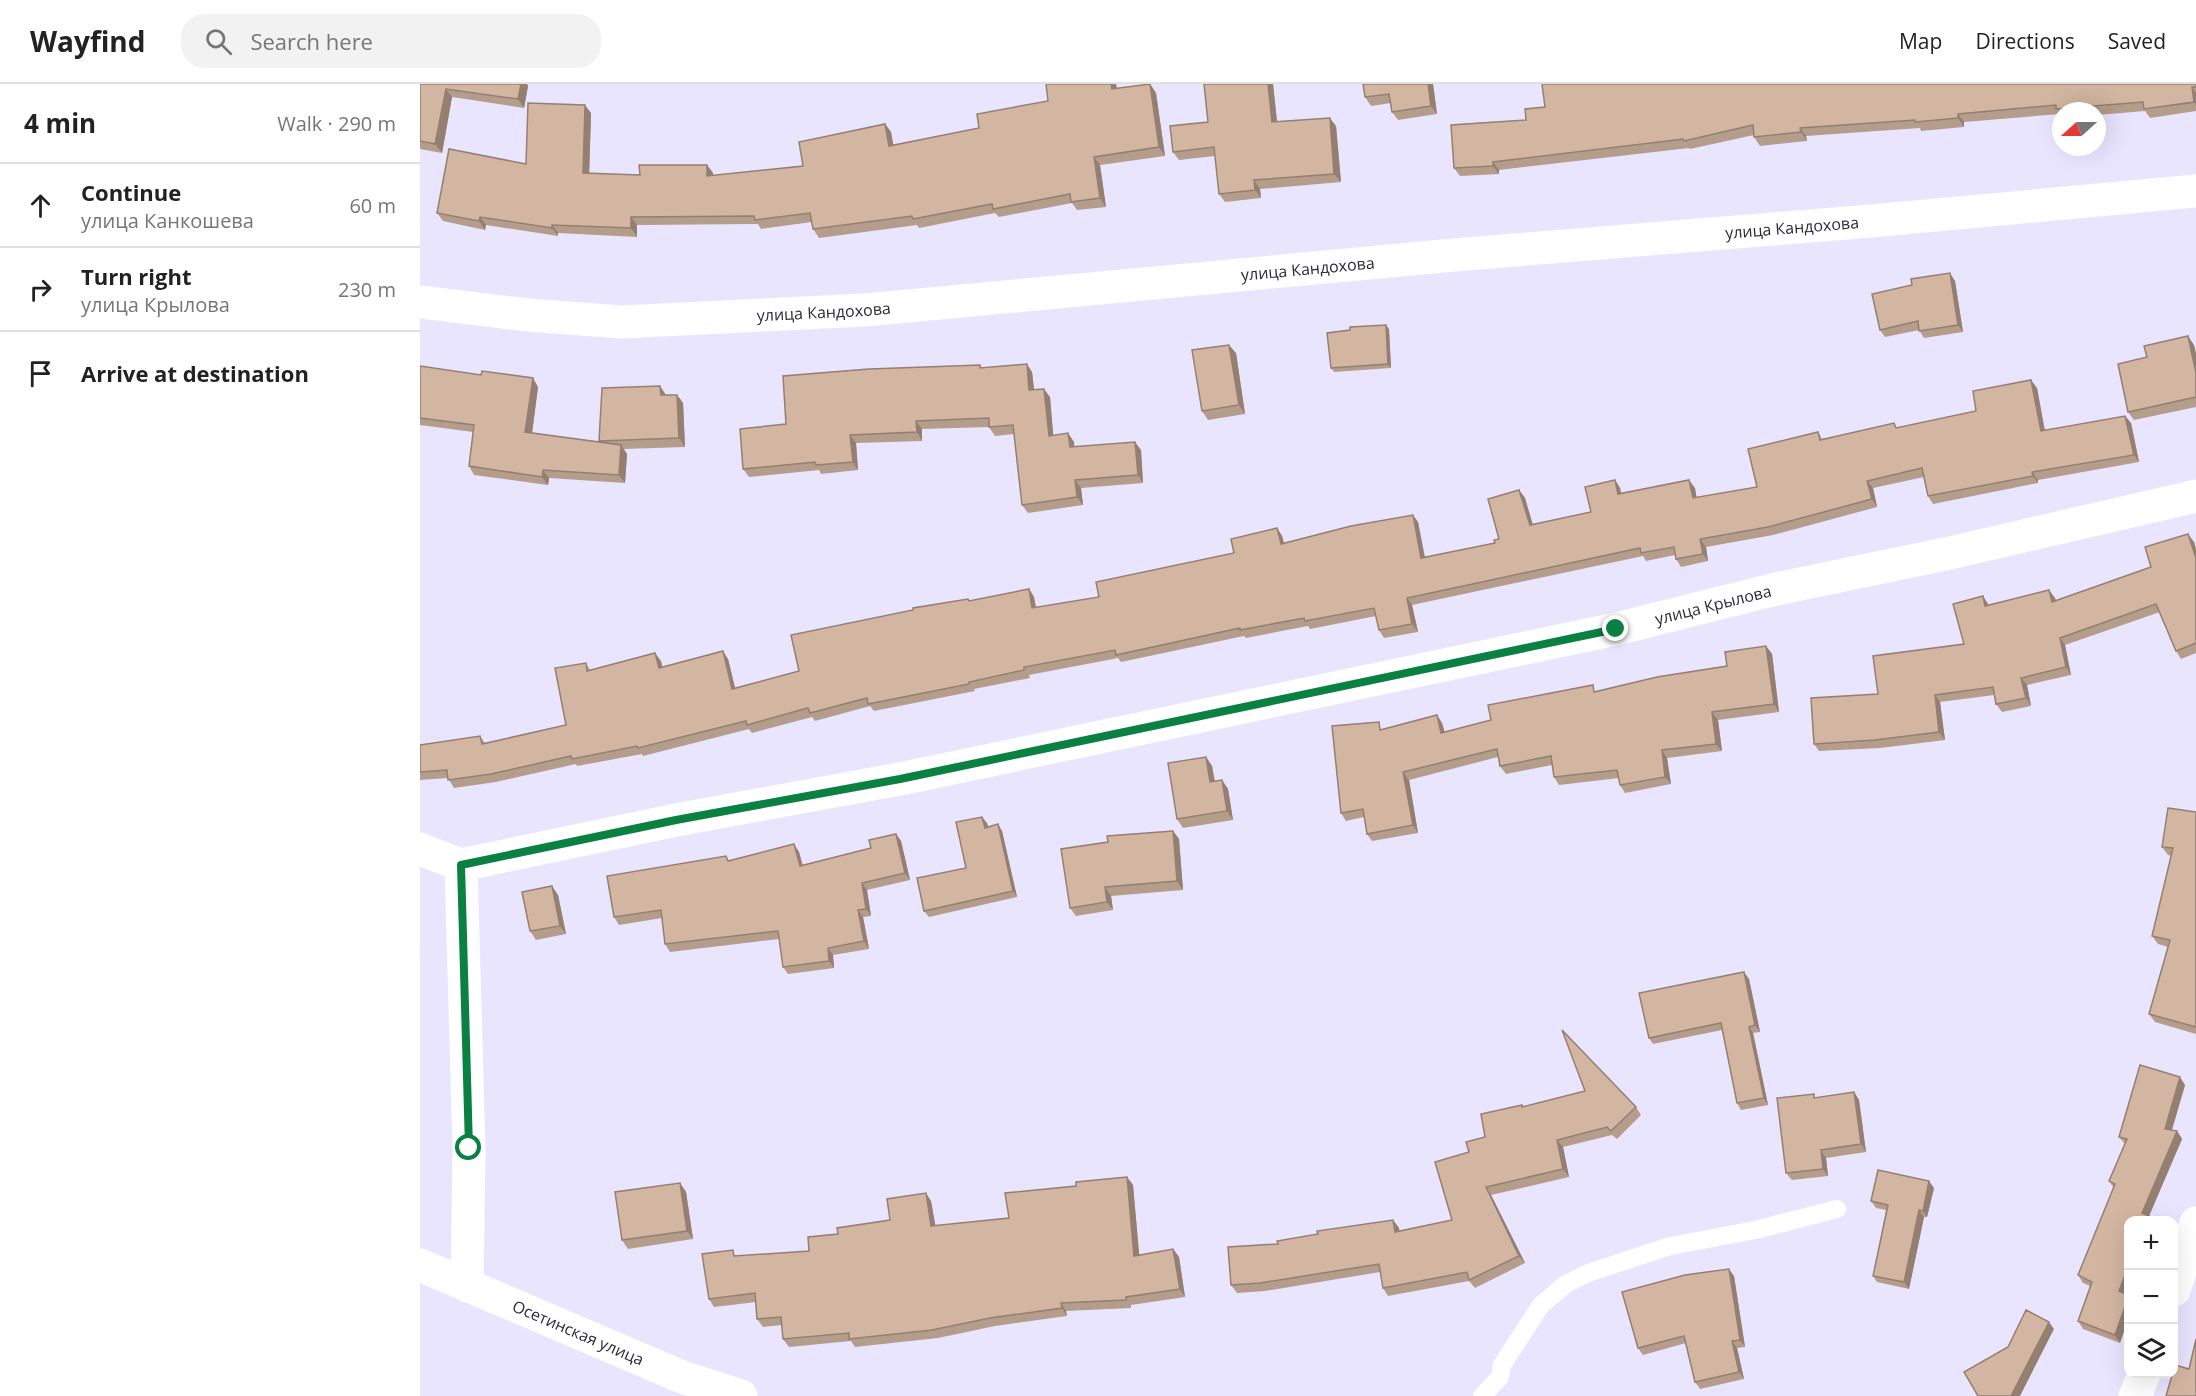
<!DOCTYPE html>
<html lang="en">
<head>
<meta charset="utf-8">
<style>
  :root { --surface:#fff; --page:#f2f2f2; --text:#222; --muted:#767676; --line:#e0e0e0 }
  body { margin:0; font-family:"Open Sans",sans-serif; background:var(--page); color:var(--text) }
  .controls { position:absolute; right:18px; bottom:18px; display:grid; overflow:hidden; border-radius:12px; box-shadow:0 6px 24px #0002 }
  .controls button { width:54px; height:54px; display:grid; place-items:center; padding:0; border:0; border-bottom:2px solid var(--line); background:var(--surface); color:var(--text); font:30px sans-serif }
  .compass { position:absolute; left:1632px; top:18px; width:54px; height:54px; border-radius:50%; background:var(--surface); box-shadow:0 6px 24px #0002; rotate:249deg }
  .stop { position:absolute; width:18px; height:18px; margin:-14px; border:4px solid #0b8043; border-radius:50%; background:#fff }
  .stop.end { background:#0b8043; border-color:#fff; box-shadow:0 2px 6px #0008 }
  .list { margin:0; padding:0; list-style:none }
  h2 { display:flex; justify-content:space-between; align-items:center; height:78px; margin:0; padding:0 24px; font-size:26px }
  h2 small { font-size:20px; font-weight:400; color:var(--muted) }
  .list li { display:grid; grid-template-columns:39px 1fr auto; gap:18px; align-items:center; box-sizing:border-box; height:84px; padding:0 24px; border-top:2px solid var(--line) }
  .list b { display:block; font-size:22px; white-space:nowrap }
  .list p { margin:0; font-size:20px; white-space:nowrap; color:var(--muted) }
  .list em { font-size:20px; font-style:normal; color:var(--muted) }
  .icon { flex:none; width:33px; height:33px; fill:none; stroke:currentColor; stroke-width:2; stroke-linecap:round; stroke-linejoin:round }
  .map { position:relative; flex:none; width:1776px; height:1312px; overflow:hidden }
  header { display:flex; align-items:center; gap:36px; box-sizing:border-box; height:84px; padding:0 30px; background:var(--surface); border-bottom:2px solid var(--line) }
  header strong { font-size:28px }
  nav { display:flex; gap:33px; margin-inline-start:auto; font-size:21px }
  .search { width:420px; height:54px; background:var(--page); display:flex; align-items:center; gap:15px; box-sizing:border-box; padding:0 21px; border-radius:24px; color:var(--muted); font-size:22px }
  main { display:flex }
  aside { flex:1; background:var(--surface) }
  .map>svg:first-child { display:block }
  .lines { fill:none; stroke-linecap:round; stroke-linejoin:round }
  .service { stroke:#fff; stroke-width:18 }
  .minor { stroke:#fff; stroke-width:33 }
  .wall { fill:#b59d8b }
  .shaded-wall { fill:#947f71 }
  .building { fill:#d3b6a2; stroke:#947f71; stroke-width:1.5 }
  .route { stroke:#0b8043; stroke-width:8 }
  .labels { text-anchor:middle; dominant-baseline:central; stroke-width:4.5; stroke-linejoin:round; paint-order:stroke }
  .street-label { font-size:16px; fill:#2d2a36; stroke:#f6f5fc }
</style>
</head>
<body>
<header>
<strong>Wayfind</strong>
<div class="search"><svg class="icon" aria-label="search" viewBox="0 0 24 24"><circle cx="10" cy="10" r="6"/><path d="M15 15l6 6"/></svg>Search here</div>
<nav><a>Map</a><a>Directions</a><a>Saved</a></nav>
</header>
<main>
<aside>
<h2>4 min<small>Walk · 290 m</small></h2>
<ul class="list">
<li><svg class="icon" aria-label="ahead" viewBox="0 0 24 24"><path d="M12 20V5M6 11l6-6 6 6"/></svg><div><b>Continue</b><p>улица Канкошева</p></div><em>60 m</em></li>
<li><svg class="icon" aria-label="right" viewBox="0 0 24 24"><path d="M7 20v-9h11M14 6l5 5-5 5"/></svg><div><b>Turn right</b><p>улица Крылова</p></div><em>230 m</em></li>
<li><svg class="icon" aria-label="arrive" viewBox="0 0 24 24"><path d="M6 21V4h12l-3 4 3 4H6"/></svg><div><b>Arrive at destination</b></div></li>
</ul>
</aside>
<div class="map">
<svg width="1776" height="1312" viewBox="0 0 1776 1312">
  <rect width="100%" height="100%" fill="#eae5ff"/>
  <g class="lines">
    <path class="service" d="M1062 1312 1080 1293 1082 1281 1121 1221 1146 1200 1168 1189 1250 1162 1335 1146 1417 1125"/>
    <g class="minor">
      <path id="s1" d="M0 218 108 231 202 238 445 226 1034 171 1451 137 1776 107"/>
      <path id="s2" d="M0 765 41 781 256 736 480 695 1196 545 1356 505 1530 469 1776 412"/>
      <path d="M41 781 49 1064 47 1202"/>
      <path id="s3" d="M0 1181 262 1293 321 1312"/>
      <path d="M1754 1206 1776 1139"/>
      <path d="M1715 1312 1724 1290"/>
    </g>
  </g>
  <path class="wall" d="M0 0H107L108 2 104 24 32 13 22 69 0 65Z
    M626 0H696L697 4 730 0 736 9 745 72 680 81 686 123 657 126 652 119 579 133 575 129 499 144 497 141 399 154 393 145 392 138 341 145 338 140 217 141V153L138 149V152L66 141 65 146 23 137 17 129 106 80 171 29 169 89 220 91 287 81 293 89V92L383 82 465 40 471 48 473 61 559 44 628 17Z
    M784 0H853L857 38 916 42 921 98 840 105 841 114 805 118 799 110 795 72 759 76 753 68 788 38Z
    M1013 0 1017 30 978 36 972 28 971 19 951 22 945 13Z
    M1776 0V27L1730 34 1725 27 1677 31V27H1641V32L1640 30 1544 38V43L1501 47 1500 44 1386 52 1387 57 1340 62 1334 53V51L1270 65 1269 64 1079 86V90L1040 92 1034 84 1031 41Z
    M1535 197 1543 248 1504 254 1499 246 1465 253 1460 246Z
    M969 245 971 284 914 288 911 284Z
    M1774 261 1776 270V323L1714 336 1708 328 1727 273Z
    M816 269 825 330 788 336 782 327Z
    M560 281 562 284 612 288 614 305 630 313 633 351 654 358V362L721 366 723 399 661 404 663 421 608 429 602 421 594 350 575 352 569 343 502 345V357L436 359 438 386 401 390 399 386 329 393 323 385 366 340Z
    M0 282 118 303 112 349 180 358 179 357 246 311H257L263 319 265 363 204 365 207 370 205 399 129 394 128 401 54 391 49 382 53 348 0 341Z
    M1617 304 1625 346 1705 332 1711 339 1719 378 1618 396V399L1513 420 1508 412 1504 393 1453 404 1457 423 1353 451 1286 463 1288 477 1261 483 1256 475 1255 471 1226 477 1223 472 992 521 998 548 964 554 959 546 956 532 890 545 888 542 826 554 824 552 701 578 698 574 609 591 610 594 554 605 555 607 454 627 450 622 395 637 392 633 332 649 329 645 223 672 222 670 157 682 156 680 76 698 34 704 28 694 0 696V661L60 652 65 659 146 641 166 579 170 586 241 577 242 583 308 575 315 604 379 587 548 515 550 517 609 505 614 513 616 523 679 513 814 469 857 444 862 452 864 459 998 438 1005 473 1075 459 1079 455 1099 406 1105 414 1113 441 1171 428 1195 396 1200 404 1201 409 1275 404 1276 414 1337 403 1398 348 1402 355 1478 344 1556 327Z
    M1774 458 1776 465V569L1761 575 1756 567 1740 528 1645 561 1651 591 1607 601 1611 622 1582 628 1576 620 1574 611 1520 618 1525 656 1460 664 1399 667 1394 660 1458 610 1544 560 1568 520 1569 522 1635 514 1636 516 1731 483Z
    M1346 562 1352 570 1359 628 1298 636 1302 667 1247 674 1251 700 1205 709 1200 701 1199 694 1139 701 1134 693 1132 681 1086 690 1080 682 1078 673 989 696 998 749 952 757 947 750 944 733 926 737 921 729 1022 639 1025 649 1178 607 1307 582Z
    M786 673 792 682 795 697 802 696 808 705 813 736 763 744 757 735Z
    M1776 728V950L1735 938 1729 930 1748 863 1738 860 1732 852 1752 772 1748 771 1742 763Z
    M567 739 568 743 582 747 597 813 509 833 504 827 546 784Z
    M753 747 759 755 763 806 691 812 693 826 656 832 650 824 688 758Z
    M476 750 481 757 490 796 447 806 451 832 443 833 449 865 413 871 414 884 368 890 363 883 359 855 250 868 245 860 242 834 199 841 194 833 310 777 379 768 383 781 451 764Z
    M138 811 146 850 116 856 110 847Z
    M1329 895 1340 948 1333 949 1348 1021 1321 1026 1317 1019 1302 946 1233 960 1229 954Z
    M1765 1001 1752 1046 1757 1047 1762 1055 1729 1132 1707 1210 1700 1259 1663 1245 1658 1237 1670 1202 1663 1199 1658 1191 1694 1104 1689 1097 1705 1060 1699 1053Z
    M1434 1008 1439 1016 1446 1068 1406 1074 1408 1092 1372 1096 1366 1089 1397 1014Z
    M1102 1021 1103 1023H1216L1221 1031 1197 1055 1192 1051 1143 1063 1149 1093 1071 1111 1105 1179 1055 1204 1049 1197 968 1212 963 1204 960 1188 845 1207 817 1209 811 1201 858 1160 898 1150 973 1136 979 1144V1147L1032 1136 1049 1068Z
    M707 1093 713 1101 719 1171 753 1165 759 1173 765 1213 711 1221V1224L646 1227 647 1232 575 1242 518 1254 435 1263 431 1257 369 1263 363 1255 362 1241 343 1243 337 1235 336 1218 294 1223 289 1215 317 1172 389 1167 418 1150 470 1136 511 1117 515 1142 589 1134 656 1102Z
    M260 1099 266 1108 273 1155 208 1165 202 1156Z
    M1514 1104 1507 1133H1504L1489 1205 1457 1198 1453 1192 1466 1126 1456 1124 1451 1117Z
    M1314 1192 1325 1263 1317 1264 1324 1295 1280 1305 1275 1298 1266 1259 1223 1271 1218 1264Z"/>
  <path class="shaded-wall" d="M101 0H107L108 2 104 24 98 15Z
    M691 0H696L698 13 692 5Z
    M730 0 736 9 745 72 739 63Z
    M848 0H853L858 47 852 38Z
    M1008 0H1013L1017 30 1011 22Z
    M1772 3 1776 9V22L1774 18Z
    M26 5 32 13 22 69 15 60Z
    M165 21 171 29 169 97 163 89Z
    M1538 30 1544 38V43L1538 34Z
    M910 34 916 42 921 98 914 90Z
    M465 40 471 48 475 70 469 62Z
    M1380 44 1386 52 1387 57 1381 48Z
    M674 73 680 81 686 123 680 114Z
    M1073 78 1079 86V90L1073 82Z
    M287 81 293 89V101L287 92Z
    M834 96 840 105 841 114 835 106Z
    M60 133 66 141 65 146 59 137Z
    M211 133 217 141V153L211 144Z
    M132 141 138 149V152L132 144Z
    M1530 189 1535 197 1543 248 1538 241Z
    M966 241 969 245 971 284 968 280Z
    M1768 252 1774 261 1776 270V289Z
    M809 261 816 269 825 330 819 321Z
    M607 280 612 288 615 314 609 306Z
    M113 294 118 303 111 357 105 348Z
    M1611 296 1617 304 1626 355 1621 347Z
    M240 302 246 311H241Z
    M624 305 630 313 634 360 629 352Z
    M257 311 263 319 265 363 259 354Z
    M1705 332 1711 339 1719 378 1714 371Z
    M496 337 502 345V357L497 348Z
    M648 349 654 358 655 371 650 363Z
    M430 351 436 359 438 386 433 378Z
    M715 358 721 366 723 399 718 391Z
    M201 361 207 370 205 399 199 391Z
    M123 386 129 394 128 401 122 393Z
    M1612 388 1618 396V399L1613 392Z
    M655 396 661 404 663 421 657 413Z
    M1195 396 1200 404 1203 418 1198 410Z
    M1269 396 1275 404 1278 422 1273 414Z
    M1447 397 1453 404 1457 423 1452 415Z
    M1099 406 1105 414 1115 449 1110 441Z
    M993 431 998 438 1006 481 1001 474Z
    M857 444 862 452 866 467 861 460Z
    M1768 450 1774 458 1776 465V474Z
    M1280 455 1286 463 1288 477 1283 470Z
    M609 505 614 513 617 532 612 524Z
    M1629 506 1635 514 1638 525 1632 518Z
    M1563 512 1568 520 1571 530 1565 522Z
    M987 514 992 521 998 548 992 540Z
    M1640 554 1645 561 1651 591 1646 583Z
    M1346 562 1352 570 1359 628 1354 620Z
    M303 567 308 575 317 612 312 605Z
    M235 569 241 577 244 591 239 584Z
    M1601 594 1607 601 1611 622 1606 614Z
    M1515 611 1520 618 1525 656 1519 648Z
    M1292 628 1298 636 1302 667 1296 660Z
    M1017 631 1022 639 1027 657 1021 649Z
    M1242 666 1247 674 1251 700 1245 693Z
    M786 673 792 682 796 707 790 698Z
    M983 688 989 696 998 749 993 741Z
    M802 696 808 705 813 736 807 727Z
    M562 733 567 739 570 750 565 744Z
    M578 740 582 747 597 813 593 807Z
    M753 747 759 755 763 806 757 797Z
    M476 750 481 757 490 796 485 789Z
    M374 760 379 768 384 789 380 782Z
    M442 799 447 806 451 832 446 825Z
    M132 802 138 811 146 850 140 842Z
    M685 803 691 812 693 826 687 818Z
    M438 826 443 833 449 865 444 857Z
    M408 864 413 871 414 884 409 877Z
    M1324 888 1329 895 1340 948 1335 941Z
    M1329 943 1333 949 1348 1021 1344 1014Z
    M1760 993 1765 1001 1750 1052 1745 1045Z
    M1434 1008 1439 1016 1446 1068 1441 1060Z
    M1757 1047 1762 1055 1729 1132 1732 1137H1727L1722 1129Z
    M1137 1056 1143 1063 1149 1093 1143 1085Z
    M1401 1066 1406 1074 1408 1092 1403 1085Z
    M707 1093 713 1101 720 1179 714 1172Z
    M1509 1097 1514 1104 1507 1133 1503 1127Z
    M260 1099 266 1108 273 1155 267 1147Z
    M1066 1103 1071 1111 1105 1179 1099 1172Z
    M506 1109 511 1117 517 1150 511 1142Z
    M1499 1126 1504 1133 1489 1205 1484 1198Z
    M973 1136 979 1144 981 1156 975 1148Z
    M753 1165 759 1173 765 1213 760 1205Z
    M1708 1183V1205L1705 1215 1699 1207Z
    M1309 1185 1314 1192 1325 1263 1320 1256Z
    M1708 1214V1236L1700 1259 1695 1251Z
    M641 1219 646 1227 647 1232 642 1224Z
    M1629 1238 1634 1245 1600 1312H1591Z
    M1312 1257 1317 1264 1324 1295 1319 1288Z"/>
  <path class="building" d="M0 0H101L98 15 26 5 15 60 0 57Z
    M626 0H691L692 5 730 0 739 63 674 73 680 114 651 118 650 110 573 125 572 120 493 135 492 132 393 145 390 129 335 136 334 132 211 133V144L132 141V144L60 133 59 137 17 129 29 65 106 80 108 19 165 21 163 89 220 91 219 81H287V92L383 82 379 58 465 40 469 62 559 44 557 30 628 17Z
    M784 0H848L852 38 910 34 914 90 834 96 835 106 799 110 794 63 753 68 750 42 788 38Z
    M943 0H1008L1011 22 972 28 969 10 945 13Z
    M1122 0H1776V3H1772L1774 18 1724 25 1723 18 1636 25V21L1538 30V34L1495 38V36L1380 44 1381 48 1334 53 1333 41 1264 57 1263 55 1073 78V82L1034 84 1031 41 1106 36 1105 25 1125 23Z
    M1530 189 1538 241 1499 247 1498 237 1460 246 1452 210 1492 201 1491 195Z
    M966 241 968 280 911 284 907 249 930 246V243Z
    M1768 252 1776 289V313L1708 328 1698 280 1727 273 1724 262Z
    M809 261 819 321 782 327 772 266Z
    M607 280 609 306 624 305 629 352 648 349 650 363 715 358 718 391 655 396 657 413 602 421 593 341 569 343V334L496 337 497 348 430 351 433 378 396 381 395 378 323 385 320 345 366 340 363 292 449 285 560 281V284Z
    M0 282 61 291 62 287 113 294 105 348 201 361 199 391 123 386 122 393 49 382 54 341 0 334Z
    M1611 296 1621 347 1705 332 1714 371 1612 388 1613 392 1508 412 1502 384 1447 397 1452 415 1348 443 1280 455 1283 470 1256 475 1254 463 1221 469 1220 464 987 514 992 540 959 546 954 524 885 537 884 534 820 546V544L696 571 695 566 604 583V586L549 598V600L448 620 447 614 390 629 388 624 327 641 326 637 218 664 217 662 152 675 151 672 71 690 28 696 27 686 0 688V661L60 652 62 660 146 641 135 584 166 579 167 587 235 569 239 584 303 567 312 605 379 587 371 551 493 526V524L548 515 549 517 609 505 612 524 679 513 676 498 814 469 811 455 857 444 861 460 931 442 993 431 1001 474 1075 459 1074 456 1079 455 1068 415 1099 406 1110 441 1171 428 1165 403 1195 396 1198 410 1269 396 1273 414 1337 403 1328 365 1398 348 1400 356 1474 339 1476 344 1556 327 1553 307Z
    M240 302 241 311H257L259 354 179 357 182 304Z
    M1768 450 1776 474V559L1756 567 1736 520 1640 554 1646 583 1601 594 1606 614 1576 620 1573 603 1515 611 1519 648 1455 656 1394 660 1391 614 1458 610 1453 572 1544 560 1533 520 1563 512 1565 522 1629 506 1632 518 1731 483 1725 463Z
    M1346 562 1354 620 1292 628 1296 660 1242 666 1245 693 1200 701 1197 686 1134 693 1131 672 1080 682 1077 665 983 688 993 741 947 750 943 725 921 729 912 642 959 638 960 646 1017 631 1021 649 1071 636 1068 621 1173 601 1174 608 1237 593 1307 582 1305 568Z
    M786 673 790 698 802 696 807 727 757 735 748 679Z
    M1748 724 1776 728V943L1729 930 1750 856 1732 852 1753 764 1742 763Z
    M562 733 565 744 578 740 593 807 504 827 497 794 546 784 536 738Z
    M753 747 757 797 685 803 687 818 650 824 641 765 688 758 687 752Z
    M476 750 485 789 442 799 446 825 438 826 444 857 408 864 409 877 363 883 358 847 245 860 241 826 194 833 187 792 306 772 308 777 374 760 380 782 451 764 449 756Z
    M132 802 140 842 110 847 102 808Z
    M1324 888 1335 941 1329 943 1344 1014 1317 1019 1301 939 1229 954 1219 909Z
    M1142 946 1216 1023 1191 1047 1187 1043 1137 1056 1143 1085 1066 1103 1099 1172 1049 1196 1047 1188 963 1204 959 1180 840 1199 811 1201 808 1163 858 1160 857 1157 898 1150 897 1147 973 1136 975 1148 1032 1136 1015 1078 1049 1068 1046 1058 1065 1053 1061 1030 1102 1021V1023L1165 1007Z
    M1720 981 1760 993 1745 1045 1757 1047 1722 1129 1729 1132 1727 1137H1708V1183L1699 1207 1708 1211V1214L1695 1251 1658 1237 1672 1198 1658 1191 1695 1100 1689 1097 1707 1055 1699 1053Z
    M1434 1008 1441 1060 1401 1066 1403 1085 1366 1089 1357 1014 1394 1010V1014Z
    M1458 1086 1509 1097 1503 1127 1499 1126 1484 1198 1453 1192 1468 1121 1451 1117Z
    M707 1093 714 1172 753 1165 760 1205 706 1213V1216L641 1219 642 1224 570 1234 512 1246 429 1255V1249L363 1255 361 1233 337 1235 335 1209 289 1215 282 1170 313 1166 314 1172 389 1167 388 1153 418 1150 417 1144 470 1136 467 1115 506 1109 511 1142 589 1134 585 1109 656 1102V1098Z
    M260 1099 267 1147 202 1156 195 1108Z
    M1309 1185 1320 1256 1312 1257 1319 1288 1275 1298 1264 1252 1218 1264 1202 1208 1265 1191Z
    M1606 1226 1629 1238 1591 1312H1558L1544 1288 1588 1263Z
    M1776 1255V1312H1746L1755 1281 1769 1285Z"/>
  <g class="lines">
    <path class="route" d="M49 1064 41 781 256 736 480 695 1196 545"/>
  </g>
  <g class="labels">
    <g class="street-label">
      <text stroke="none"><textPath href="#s1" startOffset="1377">улица Кандохова</textPath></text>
      <text stroke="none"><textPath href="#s1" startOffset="891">улица Кандохова</textPath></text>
      <text stroke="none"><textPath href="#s1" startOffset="405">улица Кандохова</textPath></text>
      <text stroke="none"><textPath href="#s2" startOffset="1323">улица Крылова</textPath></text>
      <text stroke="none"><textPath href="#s3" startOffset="172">Осетинская улица</textPath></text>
    </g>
  </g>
</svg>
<div class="controls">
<button>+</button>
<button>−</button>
<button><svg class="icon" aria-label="layers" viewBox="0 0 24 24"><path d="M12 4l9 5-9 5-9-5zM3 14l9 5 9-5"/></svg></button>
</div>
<svg class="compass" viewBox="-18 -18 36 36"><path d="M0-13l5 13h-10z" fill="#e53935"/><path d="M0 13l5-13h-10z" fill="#767676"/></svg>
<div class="stop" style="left:49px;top:1064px"></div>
<div class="stop end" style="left:1196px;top:545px"></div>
</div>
</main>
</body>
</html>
